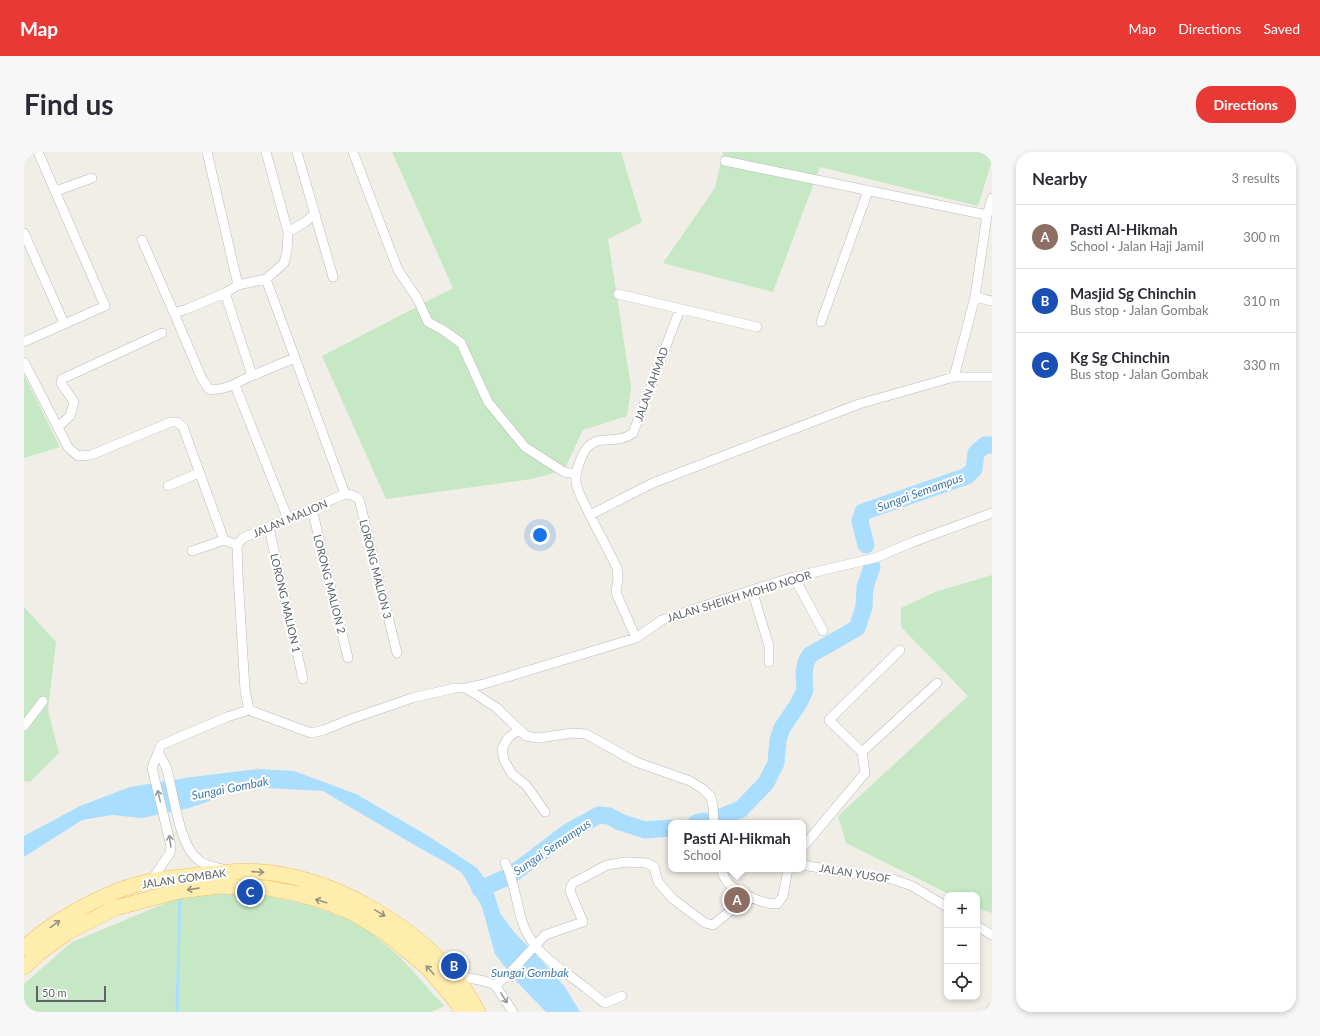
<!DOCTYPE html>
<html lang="en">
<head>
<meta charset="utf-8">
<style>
  :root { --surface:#fff; --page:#f7f7f7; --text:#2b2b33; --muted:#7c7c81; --line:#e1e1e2; --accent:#e93935 }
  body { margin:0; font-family:Lato,sans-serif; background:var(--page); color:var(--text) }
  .controls { position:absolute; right:12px; bottom:12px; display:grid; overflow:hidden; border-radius:8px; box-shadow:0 2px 6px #0003 }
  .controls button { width:36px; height:36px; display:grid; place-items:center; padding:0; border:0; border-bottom:1px solid var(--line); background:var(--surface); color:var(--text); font:20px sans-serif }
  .scale { position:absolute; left:12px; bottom:10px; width:70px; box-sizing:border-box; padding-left:4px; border:2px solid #5f6368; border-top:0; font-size:11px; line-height:14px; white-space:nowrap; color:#5f6368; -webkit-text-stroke:3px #fff; paint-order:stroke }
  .you { position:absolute; left:516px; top:383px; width:14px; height:14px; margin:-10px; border:3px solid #fff; border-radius:50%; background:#1a73e8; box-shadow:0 0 0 6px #1a73e833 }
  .badge { display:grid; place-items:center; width:26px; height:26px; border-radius:50%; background:var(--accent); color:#fff; font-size:13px; font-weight:700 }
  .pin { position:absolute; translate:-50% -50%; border:2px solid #fff; box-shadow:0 1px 4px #0006 }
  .popup { position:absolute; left:644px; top:668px; width:138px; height:52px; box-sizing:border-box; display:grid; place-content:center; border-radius:8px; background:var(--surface); filter:drop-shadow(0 1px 3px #0005); font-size:13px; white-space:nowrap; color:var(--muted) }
  .popup b { font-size:15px; color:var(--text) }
  .popup::after { content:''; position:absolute; left:50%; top:100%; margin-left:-8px; border:8px solid transparent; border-top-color:var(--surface) }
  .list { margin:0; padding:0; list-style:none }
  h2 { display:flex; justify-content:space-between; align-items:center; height:52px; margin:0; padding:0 16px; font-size:17px }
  h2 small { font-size:13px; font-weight:400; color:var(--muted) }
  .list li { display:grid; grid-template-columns:26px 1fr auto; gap:12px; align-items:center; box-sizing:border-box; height:64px; padding:0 16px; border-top:1px solid var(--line) }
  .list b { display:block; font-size:15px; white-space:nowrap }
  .list p { margin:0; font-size:13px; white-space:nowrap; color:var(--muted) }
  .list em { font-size:13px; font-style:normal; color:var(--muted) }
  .icon { flex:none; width:22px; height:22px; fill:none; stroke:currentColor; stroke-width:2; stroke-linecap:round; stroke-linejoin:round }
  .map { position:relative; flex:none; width:968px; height:860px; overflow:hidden; border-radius:16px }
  header { display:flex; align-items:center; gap:24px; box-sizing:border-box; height:56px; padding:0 20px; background:var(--accent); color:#fff }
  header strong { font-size:19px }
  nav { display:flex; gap:22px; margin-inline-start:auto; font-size:14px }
  .intro { display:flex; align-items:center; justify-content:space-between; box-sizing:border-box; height:96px; padding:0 24px }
  h1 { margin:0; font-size:28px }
  .button { padding:10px 18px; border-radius:16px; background:var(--accent); color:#fff; font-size:14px; font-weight:700 }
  main { display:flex; gap:24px; padding:0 24px }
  aside { flex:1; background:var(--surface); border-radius:16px; box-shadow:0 2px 6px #0003 }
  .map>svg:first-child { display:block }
  .green { fill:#c6e8c4 }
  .water { fill:#a9deff }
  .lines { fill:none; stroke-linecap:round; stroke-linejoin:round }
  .stream { stroke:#a9deff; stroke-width:3 }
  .river { stroke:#a9deff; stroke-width:17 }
  .minor-casing { stroke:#b8babe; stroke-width:10 }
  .primary-casing { stroke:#f1c060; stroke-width:16 }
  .minor { stroke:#fff; stroke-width:9 }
  .primary { stroke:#ffedae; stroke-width:15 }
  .oneway { stroke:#979a9d }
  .oneway2 { stroke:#979380 }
  .labels { text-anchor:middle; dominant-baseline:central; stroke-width:4; stroke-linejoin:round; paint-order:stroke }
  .street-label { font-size:11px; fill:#5f6368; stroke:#fff }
  .water-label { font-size:12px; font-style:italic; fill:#417aa9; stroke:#fff }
</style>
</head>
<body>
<header>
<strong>Map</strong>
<nav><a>Map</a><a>Directions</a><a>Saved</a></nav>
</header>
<div class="intro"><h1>Find us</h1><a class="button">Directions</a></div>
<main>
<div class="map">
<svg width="968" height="860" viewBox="0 0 968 860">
  <rect width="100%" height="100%" fill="#f1eee7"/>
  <path class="green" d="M368 0H597L618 70 584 87 607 235 603 264 559 278 540 318 508 327 362 347 298 204 429 136Z
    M699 0H968V9L954 54 796 15 749 140 639 111 691 36Z
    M0 223 36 295 0 306Z
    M968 423V761L953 756V743H927L822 691 814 664 944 544 877 475V456L911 440Z
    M0 455 32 490 24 558 35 601 6 630 0 629Z
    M215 738 285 753 338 773 377 806 420 854 407 860H0V832L48 790 149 748Z"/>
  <path class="water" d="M234 617 270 619 332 642 401 682 453 716 469 738 476 761 490 780 518 809 541 835 556 860H522L492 829 471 802 458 755 438 721 421 710 392 694 299 639 242 636 203 640 183 650 165 656 118 666 88 663 58 668 0 705V684L56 654 106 635 168 625Z"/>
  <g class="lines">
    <path class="stream" d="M153 860 156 744"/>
    <path class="river" d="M842 393 836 369 839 360 943 324 950 317 952 301 961 293H968
      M697 665 717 657 742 631 752 611 754 588 758 576 775 551 781 538 780 521 782 510 786 503 833 476 840 455 841 435 848 415
      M672 671 680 669
      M456 737 486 724 544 680 575 663 585 664 596 670 621 678 647 676"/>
    <defs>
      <path id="minor" d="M183 0 214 133
        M242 0 264 80 281 70 291 62
        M273 0 309 125
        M329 0 374 118 393 146 404 170 419 178 437 191 464 250 501 295 540 320 552 322
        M701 9 963 63
        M32 39 68 26
        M0 81 40 171
        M118 88 150 161 163 157 201 141 214 133 242 127 260 111 263 99 264 80
        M242 127 321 342
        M201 141 228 223
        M594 142 733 175
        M951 145 968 149
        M150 161 178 227 185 237C201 240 216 228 230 223 244 217 258 211 271 206
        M797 170 844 39
        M0 190 81 154 14 0
        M0 210 44 295 54 304 67 303 147 270H153L159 275 200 388 213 393
        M930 225 951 145 963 63 968 46
        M211 233 264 367
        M34 275 46 264 50 250 37 231 38 227 138 181
        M144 334 175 321
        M288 357 324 506
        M566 363 629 331 835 252 930 225H968
        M245 376 279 527
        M213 393 219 386 321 342 328 343 335 347 373 501
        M213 393 214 423 221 538 225 558
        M168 399 200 388
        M770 425 799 479
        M728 438 745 494V510
        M612 486 593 443 592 440 594 427 593 416C583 395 572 376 562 355 558 347 553 338 552 330 551 320 558 299 566 293 578 283 593 293 609 281L656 157
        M442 536 473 556 502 584 515 586 548 581 562 582 612 610 666 629 679 637 687 645 689 655 690 671
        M0 574 19 549
        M494 578 484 586 478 597 480 608 488 622 502 633 521 660
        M838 600 913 531
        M134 601C137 606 140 610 142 615 150 639 154 695 176 709 182 714 191 715 199 717
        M779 695 841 621 838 600 805 568 876 498
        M481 711C491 729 492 752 499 772 510 803 538 817 562 836 569 841 574 847 581 851L598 844
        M779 713 824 721 868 727 888 734 923 755
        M697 717C699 723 701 729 706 733 716 741 740 753 753 752L759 744 764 717
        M127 729 146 701 147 694 128 616 137 593 203 565 225 558 287 581 300 578 327 567 388 546 431 536H442L460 532 612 486 638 468 728 438 770 425 851 406 889 390 968 361
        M953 774 968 783
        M430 823 460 829 471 833 489 860
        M471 833 482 825 521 783 559 770 546 739 547 734 549 731 583 713 602 710 623 711 630 715 634 730 649 747 681 771 689 773 705 760 723 751 726 745
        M965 860 968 856"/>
      <path id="primary" d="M0 796C31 767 86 737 127 729 137 727 148 726 157 725 188 721 217 717 248 721 315 730 385 772 429 822 439 834 447 847 454 860
        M0 815 16 800 44 780 91 756 155 739 195 734 243 736 275 742 302 750 329 761 359 779 403 815 432 849 438 860"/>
    </defs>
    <use href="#minor" class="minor-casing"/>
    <use href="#primary" class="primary-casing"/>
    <use href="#minor" class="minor"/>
    <use href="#primary" class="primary"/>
  </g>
  <defs><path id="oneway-shaft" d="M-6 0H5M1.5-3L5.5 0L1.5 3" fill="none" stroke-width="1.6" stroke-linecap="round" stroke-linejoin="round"/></defs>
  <g class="oneway">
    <use href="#oneway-shaft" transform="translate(135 644) rotate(-104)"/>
    <use href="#oneway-shaft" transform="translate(146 689) rotate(-98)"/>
    <use href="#oneway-shaft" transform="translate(480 846) rotate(58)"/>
  </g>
  <g class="oneway2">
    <use href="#oneway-shaft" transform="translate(234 720) rotate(4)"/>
    <use href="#oneway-shaft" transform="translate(169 737) rotate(172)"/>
    <use href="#oneway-shaft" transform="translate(297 749) rotate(-163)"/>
    <use href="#oneway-shaft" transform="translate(356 761) rotate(31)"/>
    <use href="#oneway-shaft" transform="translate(31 772) rotate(-36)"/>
    <use href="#oneway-shaft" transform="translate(406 818) rotate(-132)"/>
  </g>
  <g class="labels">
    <g class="street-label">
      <text transform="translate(627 232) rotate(-70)">JALAN AHMAD</text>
      <text transform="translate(266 366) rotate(-23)">JALAN MALION</text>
      <text transform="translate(352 417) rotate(76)">LORONG MALION 3</text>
      <text transform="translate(306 432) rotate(76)">LORONG MALION 2</text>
      <text transform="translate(715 444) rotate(-17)">JALAN SHEIKH MOHD NOOR</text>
      <text transform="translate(262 451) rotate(77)">LORONG MALION 1</text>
      <text transform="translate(831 721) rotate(9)">JALAN YUSOF</text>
      <text transform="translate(160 726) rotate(-8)">JALAN GOMBAK</text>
    </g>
    <g class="water-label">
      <text transform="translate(896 340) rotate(-20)">Sungai Semampus</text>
      <text transform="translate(206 636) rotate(-11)">Sungai Gombak</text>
      <text transform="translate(528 695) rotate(-34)">Sungai Semampus</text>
      <text x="506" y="820">Sungai Gombak</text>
    </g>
  </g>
</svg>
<div class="controls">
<button>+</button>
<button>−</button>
<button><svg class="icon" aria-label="locate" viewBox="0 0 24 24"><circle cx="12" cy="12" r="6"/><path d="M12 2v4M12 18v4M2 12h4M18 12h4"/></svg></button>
</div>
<div class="scale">50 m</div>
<div class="you"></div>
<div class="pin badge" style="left:713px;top:748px;background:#8d6e63">A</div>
<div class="popup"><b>Pasti Al-Hikmah</b>School</div>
<div class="pin badge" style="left:430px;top:814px;background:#1a4fb4">B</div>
<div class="pin badge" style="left:226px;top:740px;background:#1a4fb4">C</div>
</div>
<aside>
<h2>Nearby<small>3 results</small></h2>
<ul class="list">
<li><span class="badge" style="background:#8d6e63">A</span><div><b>Pasti Al-Hikmah</b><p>School · Jalan Haji Jamil</p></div><em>300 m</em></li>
<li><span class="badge" style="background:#1a4fb4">B</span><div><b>Masjid Sg Chinchin</b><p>Bus stop · Jalan Gombak</p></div><em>310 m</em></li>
<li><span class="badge" style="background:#1a4fb4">C</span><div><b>Kg Sg Chinchin</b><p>Bus stop · Jalan Gombak</p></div><em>330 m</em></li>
</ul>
</aside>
</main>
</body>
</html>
